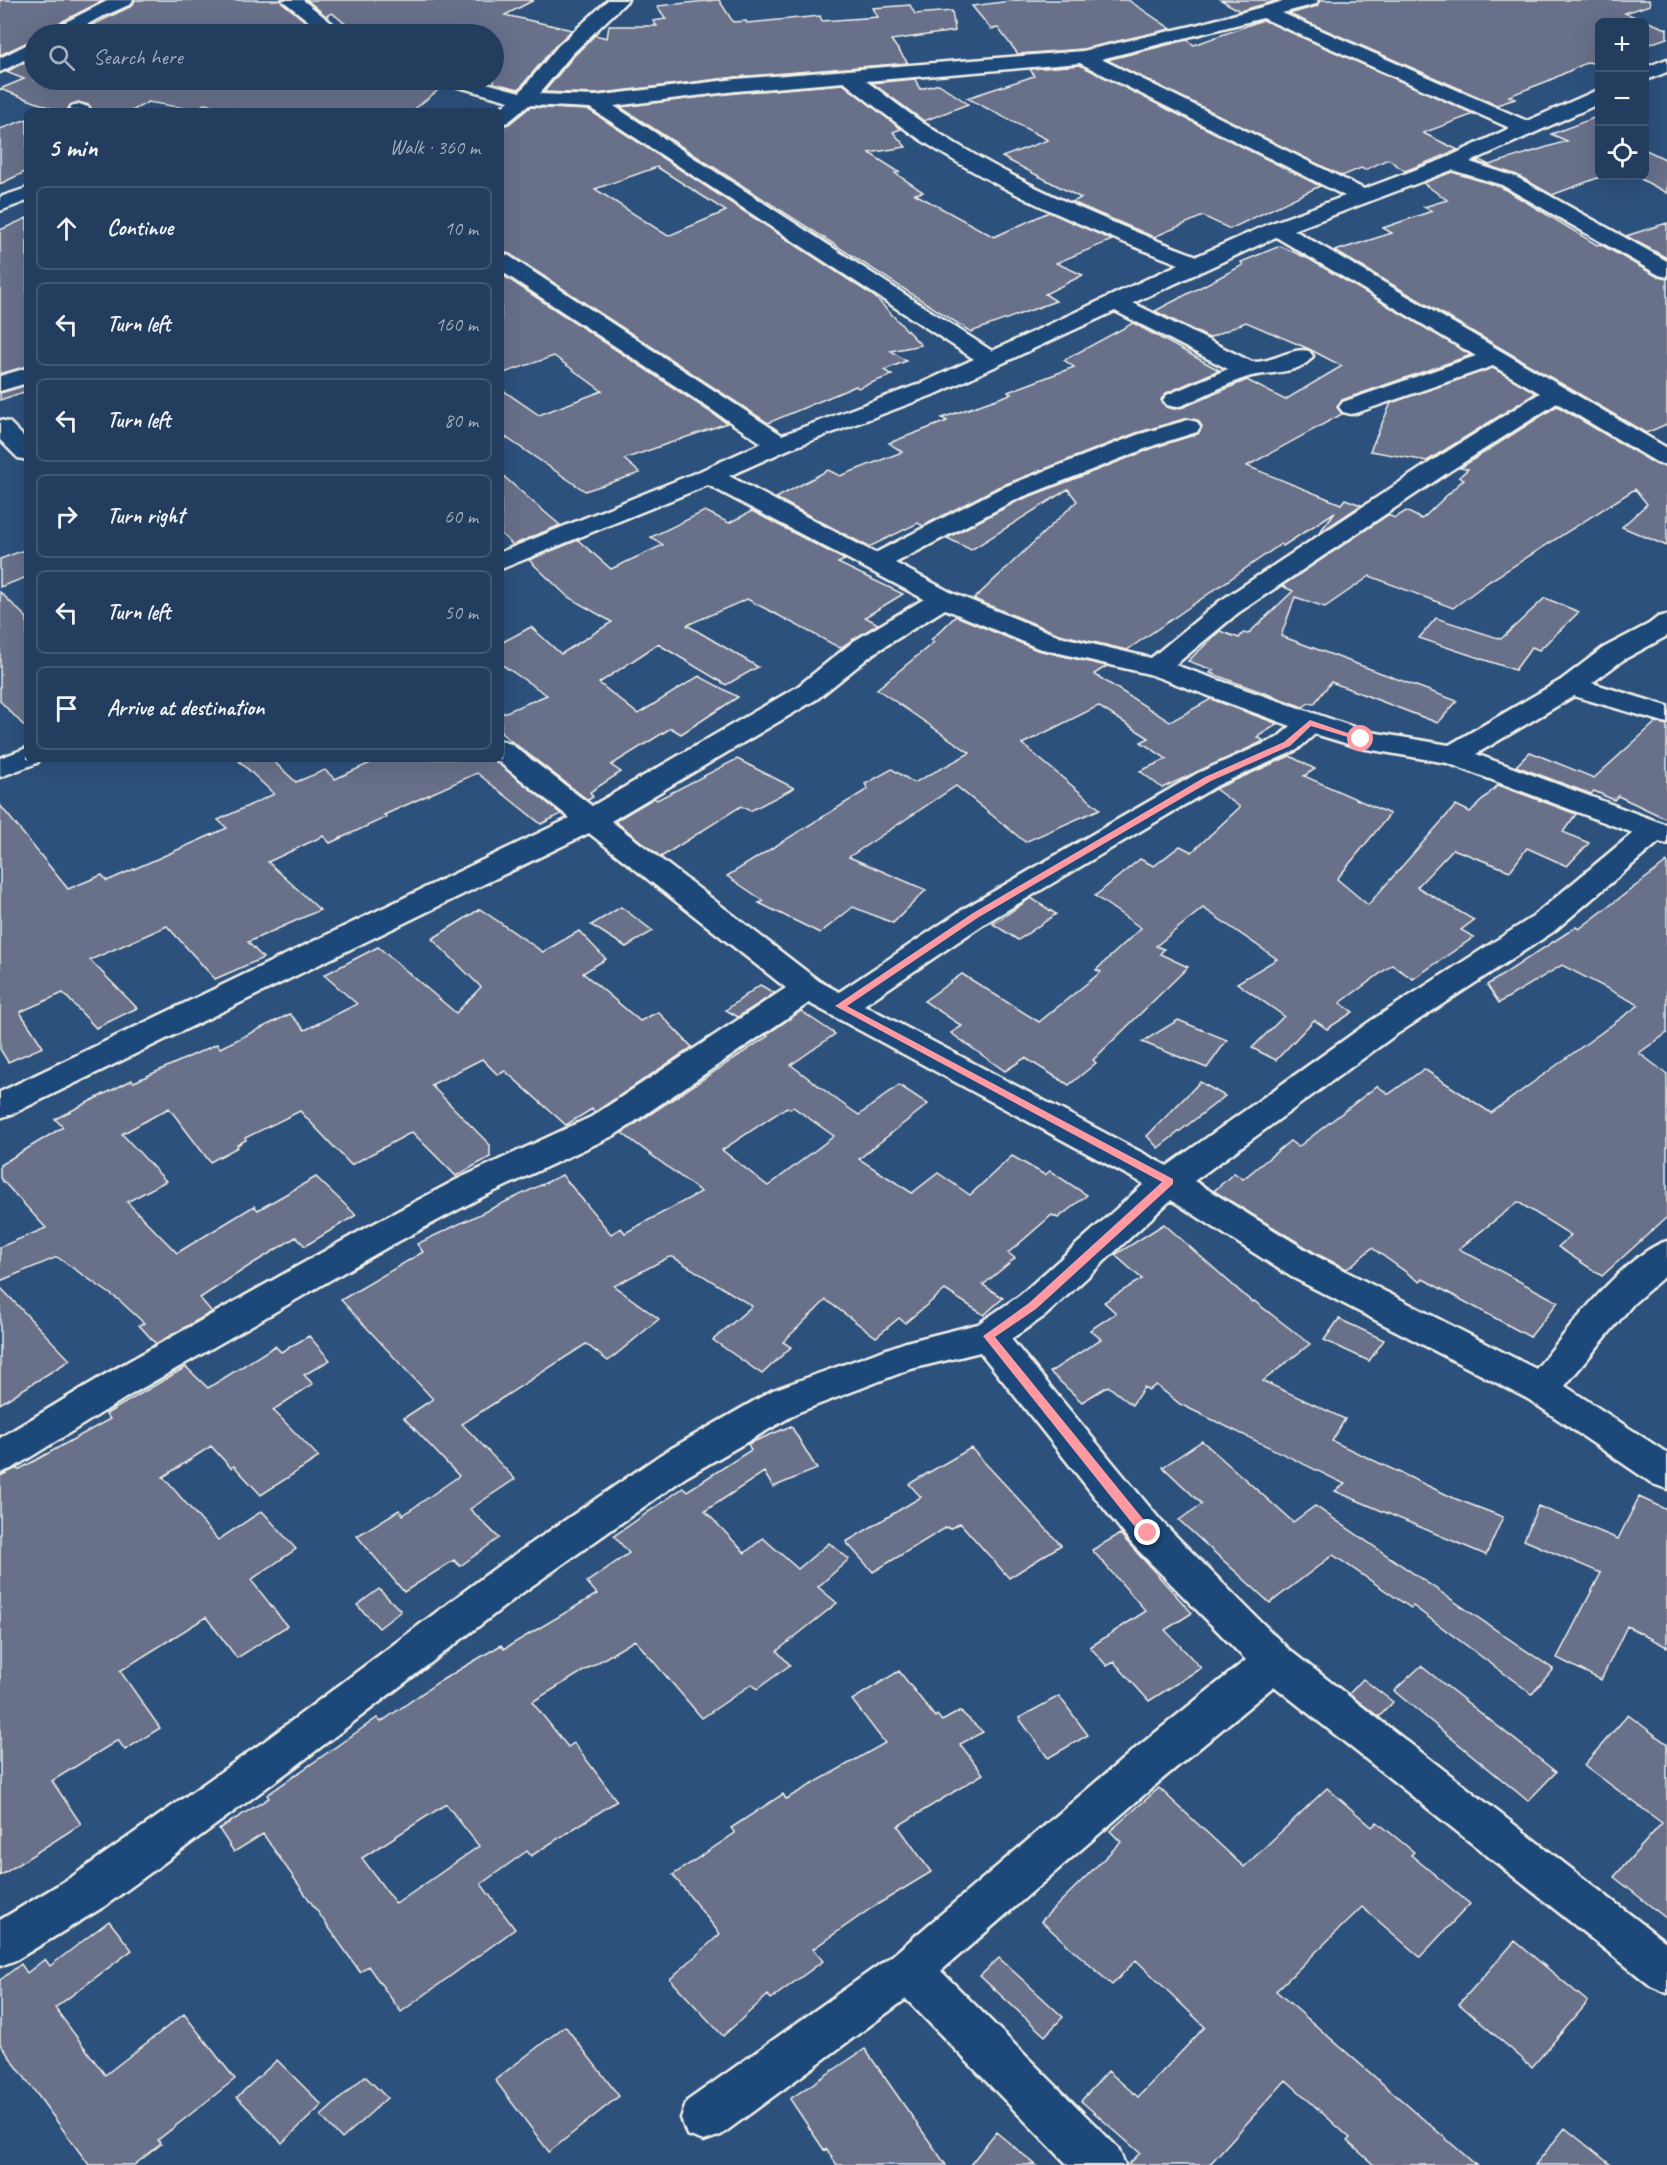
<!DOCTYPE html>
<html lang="en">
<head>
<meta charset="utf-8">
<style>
  :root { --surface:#223d5e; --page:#2a4464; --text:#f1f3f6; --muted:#a2aebc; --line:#3f5673 }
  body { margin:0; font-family:Caveat,sans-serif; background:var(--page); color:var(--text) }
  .controls { position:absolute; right:18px; top:18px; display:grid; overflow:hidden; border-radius:9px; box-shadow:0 6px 24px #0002 }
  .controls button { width:54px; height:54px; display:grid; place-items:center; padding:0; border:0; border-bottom:2px solid var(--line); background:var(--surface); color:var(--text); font:30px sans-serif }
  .stop { position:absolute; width:18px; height:18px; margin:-14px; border:4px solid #ff9aa2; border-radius:50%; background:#fff }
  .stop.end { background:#ff9aa2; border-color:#fff; box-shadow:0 2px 6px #0008 }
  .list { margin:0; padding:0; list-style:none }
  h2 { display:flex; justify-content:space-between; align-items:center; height:78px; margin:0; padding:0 24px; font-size:26px }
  h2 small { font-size:20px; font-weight:400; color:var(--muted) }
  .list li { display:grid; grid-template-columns:39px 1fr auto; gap:18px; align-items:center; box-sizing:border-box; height:84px; margin:0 12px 12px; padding:0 12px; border:2px solid var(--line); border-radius:9px }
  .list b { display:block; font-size:22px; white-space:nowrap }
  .list em { font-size:20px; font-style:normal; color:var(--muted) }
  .icon { flex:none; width:33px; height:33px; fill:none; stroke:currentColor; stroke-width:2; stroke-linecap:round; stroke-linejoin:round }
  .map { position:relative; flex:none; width:1667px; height:2165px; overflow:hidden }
  .search { position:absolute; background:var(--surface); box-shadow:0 6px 24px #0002; left:24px; top:24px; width:480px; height:66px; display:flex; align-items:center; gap:15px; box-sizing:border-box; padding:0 21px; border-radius:33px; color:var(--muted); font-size:22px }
  .panel { position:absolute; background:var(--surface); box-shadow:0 6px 24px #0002; left:24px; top:108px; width:480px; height:654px; border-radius:9px }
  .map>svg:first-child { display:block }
  .building { fill:#676f8a; stroke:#f4f1e8; stroke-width:1.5; fill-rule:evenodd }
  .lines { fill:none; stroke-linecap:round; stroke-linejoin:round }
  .street-casing { stroke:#f4f1e8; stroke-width:5 }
  .street { fill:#1f4a7a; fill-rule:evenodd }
  .route { fill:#ff9aa2 }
</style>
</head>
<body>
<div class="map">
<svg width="1667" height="2165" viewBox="0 0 1667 2165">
  <rect width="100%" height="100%" fill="#2d517d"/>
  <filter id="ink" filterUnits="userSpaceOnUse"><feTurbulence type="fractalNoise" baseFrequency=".0167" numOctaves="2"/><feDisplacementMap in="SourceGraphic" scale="12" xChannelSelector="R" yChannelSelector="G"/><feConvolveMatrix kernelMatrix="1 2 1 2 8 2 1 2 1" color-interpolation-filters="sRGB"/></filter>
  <g filter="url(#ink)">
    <path class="building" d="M0 0H104L49 28 46 34H34V39L0 55Z
      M135 0H280L307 23 276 34H74L132 6Z
      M307 0H534L505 15 572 30 556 45 519 89 494 83V34H358L332 13 326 16Z
      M716 0H719L733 22 746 21 747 23 820 16 822 21 878 17 873 8 910 5 915 14 952 11 955 31 891 40 908 63 736 77 595 94 544 92 574 56 595 35 607 38 609 26H657L653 21 666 19 657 6Z
      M1018 0H1128L1171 29 1083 49 1018 54 998 28 991 29 972 6Z
      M1221 0H1279L1240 11Z
      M1320 0H1649L1650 5 1625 13 1667 29V38L1644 46V22H1599V60L1592 63 1588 62 1548 81 1509 96 1515 99 1497 105 1289 14 1317 6Z
      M1263 20 1474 114 1423 133 1458 150 1405 171 1388 159 1365 170 1361 168 1342 176 1107 60 1187 40 1194 45Z
      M34 57V80H404L442 87 412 111H249L204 104 196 110 148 102 132 111H93L89 105 78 102 70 105 67 111H59L0 89 24 79 6 72Z
      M1080 65 1320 186 1230 229 1203 216 1154 237 1072 202 1081 198 1002 157 1048 140 967 98 1034 76 1030 69Z
      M915 79 920 89 939 84 968 104 924 121 872 83Z
      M843 84 901 129 893 132 906 147 869 153 899 172 895 173 923 192 915 194 994 237 1049 212 1112 240 1056 263 1083 275 1045 294 1056 301 971 332 620 107 736 93Z
      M530 107 589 110 875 297 921 345 891 351 906 361 884 370 892 375 858 388 856 386 768 423 510 254 501 252V126L509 124ZM657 167 726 211 668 236 595 189Z
      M1599 116V176H1603L1552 195 1517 175 1476 162 1480 160 1489 165 1567 141 1551 134Z
      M27 119V171L0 184V129Z
      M1644 149 1667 160V193L1635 176H1644Z
      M1452 172 1501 187 1597 245 1600 244 1658 277 1667 279V424L1646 433 1335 251 1392 233 1383 228 1432 211 1424 207 1447 200 1423 183Z
      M27 218V366L0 374V230Z
      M1667 223V258L1626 236Z
      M1280 246 1309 259 1471 355 1342 400 1337 407 1342 414 1247 466 1341 504 1345 499 1361 505 1319 533 1335 512 1283 546 1281 544 1127 650 1059 634 974 599 1077 501 1068 489 971 550 947 538 1018 501 1156 447 1198 434 1202 426 1197 420 1187 418 1136 433 998 487 923 526 918 523 869 547 776 498 828 470 840 476 902 452 889 443 947 421 942 418 1011 394 1008 392 1074 367 1064 360 1133 323 1219 370 1166 393 1161 400 1166 407 1174 409 1184 407 1247 380 1285 400 1342 366 1309 349 1246 322 1209 338 1155 311 1243 265 1241 262Z
      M501 274 727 423 624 459 640 473 585 491 501 434V389L539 415 602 391 554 356 501 374Z
      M1493 368 1536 393 1427 461 1370 451 1391 403Z
      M27 385V391L0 400V393Z
      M1557 406 1657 465 1667 467V546L1622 527 1647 504 1635 489 1488 582 1453 608 1370 576 1325 607 1295 597 1281 636 1457 701 1438 723 1331 682 1314 704 1309 703 1303 707 1210 673 1213 670 1188 661 1220 631 1239 638 1243 633 1248 634 1293 591 1282 586 1388 515 1395 518 1406 511 1422 519 1464 479 1459 477 1468 469 1460 468Z
      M501 474 533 502 560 525 513 545 501 534Z
      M705 511 729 523 752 511 845 560 838 563 903 594 865 617 878 624 840 648 747 599 687 625 758 667 726 685 658 644 599 683 638 714 699 676 738 697 681 734 671 728 611 765 621 772 590 792 593 797 588 800 501 733V714L547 695 501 664V643L531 627 561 654 612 622 568 597 529 560 578 540 611 569 663 545 651 537Z
      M27 549V577L0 587V559Z
      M0 592 27 618V729L0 701Z
      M1545 598 1579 612 1539 650 1532 647 1515 670 1419 638 1436 618 1501 639Z
      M956 616 1037 650 1107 666 1094 674 1170 722 1211 699 1278 724 1257 737 1264 741 1162 788 1140 771 1167 759 1141 742 1149 738 1098 706 1022 744 1100 809 1025 842 956 786 849 857 926 890 893 923 853 907 820 933 759 903 764 901 727 876 868 789 865 784 892 769 914 783 970 753 877 689 934 642 931 640Z
      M1656 722 1667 725V819L1618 796 1614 800 1594 791 1591 794 1516 766 1530 752 1594 778Z
      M1290 756 1315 769 1304 776 1390 814 1337 879 1368 905 1456 805 1470 812 1498 785 1576 814 1563 832 1589 843 1567 866 1527 848 1510 871 1453 849 1417 887 1474 920 1461 930 1474 937 1413 979 1392 965 1340 1003 1353 1012 1327 1029 1314 1020 1276 1060 1252 1048 1284 1016 1237 983 1277 959 1203 908 1156 946 1164 949 1160 954 1188 967 1093 1060 1096 1063 1069 1085 1025 1058 1005 1071 951 1033 962 1026 924 1001 962 974 1039 1022 1101 972 1096 970 1141 928 1095 896 1140 859 1154 866 1180 846 1192 852 1240 807 1215 789Z
      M237 759H271L296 782 325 770 335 779 379 759H493L561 814 541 824 477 773 384 815 387 817 330 843 323 836 268 862 320 910 248 942 263 958 215 979 167 926 90 960 137 1008 96 1028 63 993 20 1012 43 1047 8 1062 0 1049V805L68 889 102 875 107 881 227 828 218 820 274 794Z
      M737 759 794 788 750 811 741 806 661 857 615 821 654 798 657 800Z
      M1667 862V1033L1639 1053 1667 1074V1217L1602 1276 1558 1247 1571 1235 1518 1202 1459 1249 1558 1302 1530 1337 1423 1279 1420 1282 1372 1248 1347 1269 1317 1254 1214 1191 1234 1173 1243 1179 1290 1141 1298 1147 1377 1086 1389 1094 1424 1069 1491 1113 1561 1062 1639 1005 1562 965 1499 1003 1487 985 1576 927 1579 929Z
      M1031 898 1056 914 1018 940 993 924Z
      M621 907 653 931 626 947 591 925Z
      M480 909 543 952 579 931 606 959 583 973 640 1021 658 1012 692 1047 595 1112 592 1109 566 1125 505 1071 498 1075 482 1059 431 1085 490 1145V1157L456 1176 412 1132 351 1165 300 1111 245 1138 246 1140 237 1145 238 1147 210 1162 169 1108 122 1134 166 1181 127 1202 177 1253 254 1206 258 1210 316 1177 356 1215 305 1246 296 1237 249 1266 200 1298 212 1312 156 1344 139 1325 144 1323 119 1300 57 1257 0 1281V1247L46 1228 0 1178V1165L63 1127 55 1119 132 1080 134 1082 217 1044 220 1048 290 1014 305 1030 357 1004 324 975 378 947 456 1013 481 987 432 939Z
      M760 985 775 993 738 1017 726 1010Z
      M801 1011 835 1034 791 1065 840 1102 859 1115 899 1085 928 1104 859 1159 912 1193 938 1173 970 1195 1012 1156 1045 1175 1050 1171 1087 1195 1058 1218 1052 1215 1008 1253 1015 1258 983 1285 1003 1298 984 1315 945 1290 905 1323 899 1318 876 1337 826 1300 783 1342 791 1347 762 1374 713 1340 752 1306 673 1257H669L614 1286 659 1319 608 1361 586 1344 462 1424 515 1479 470 1509 499 1538 460 1566 454 1560 404 1592 357 1536 399 1510 403 1515 459 1476 404 1418 433 1399 341 1300 423 1252 417 1244 562 1175 611 1234 621 1228 625 1233 701 1192 622 1133 768 1036 766 1035ZM787 1107 790 1109 793 1107 834 1136 768 1186 722 1150Z
      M1178 1020 1227 1040 1207 1068 1142 1042Z
      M1200 1082 1225 1096 1158 1148 1147 1136Z
      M1164 1224 1252 1302 1254 1301 1310 1344 1263 1381 1345 1419 1332 1441 1456 1499 1503 1517 1486 1555 1335 1491 1345 1484 1180 1404 1156 1385 1149 1390 1144 1387 1132 1405 1108 1386 1082 1402 1050 1372 1101 1339 1090 1330 1116 1313 1104 1302 1142 1279 1115 1255Z
      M0 1287 70 1360 0 1404Z
      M1339 1319 1384 1340 1369 1361 1324 1340Z
      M309 1336 330 1360 304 1375 313 1384 273 1410 319 1457 261 1495 234 1466 231 1468 211 1446 163 1477 218 1540 262 1511 296 1549 251 1580 287 1626 237 1658 206 1617 120 1671 160 1728 125 1750 118 1740 52 1781 81 1824 0 1876V1476L17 1468 18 1470 110 1419 106 1414 186 1367 208 1388 275 1346 281 1352Z
      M791 1426 817 1469 773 1487 764 1472 705 1511 745 1553 763 1538 798 1569 829 1543 849 1559 818 1587 837 1603 777 1651 790 1665 757 1689 752 1684 702 1718 635 1640 532 1702 568 1747 574 1743 617 1801 531 1856 527 1851 481 1884 515 1929 401 2012 368 1966 360 1972 263 1834 234 1852 219 1829 269 1798 267 1795 377 1718 381 1722 437 1683 501 1645 504 1649 597 1594 587 1582 629 1553 614 1536 683 1488 687 1491 751 1450 748 1444ZM446 1804 479 1846 396 1904 362 1858Z
      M1202 1441 1293 1522 1315 1506 1553 1669 1532 1694 1413 1606 1411 1608 1333 1555 1270 1603 1179 1520 1202 1504 1163 1467Z
      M971 1448 1061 1545 1009 1578 960 1523 949 1529 947 1527 873 1572 846 1542 921 1497 909 1484Z
      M1639 1497 1667 1510V1647L1627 1626 1601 1680 1557 1658 1601 1573 1524 1540 1538 1506 1618 1539Z
      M1120 1534 1192 1613 1165 1630 1201 1668 1149 1701 1114 1662 1107 1666 1090 1647 1146 1611 1092 1550Z
      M379 1589 401 1611 379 1628 357 1605Z
      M1421 1666 1556 1772 1528 1801 1394 1691Z
      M899 1671 935 1717 937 1715 942 1721 960 1711 983 1732 960 1744 983 1774 898 1826 931 1872 870 1909 813 1949 823 1961 771 1999 768 1995 723 2036 670 1979 720 1934 673 1875 735 1833 731 1828 783 1794 786 1799 885 1743 852 1700Z
      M1363 1679 1393 1702 1379 1717 1349 1694Z
      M1059 1696 1088 1735 1048 1758 1019 1718Z
      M1628 1715 1667 1744V1919L1614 1877 1662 1823 1584 1765Z
      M1159 1788 1244 1867 1327 1788 1372 1827 1377 1822 1414 1852 1411 1855 1470 1904 1420 1957 1362 1907 1276 1991 1476 2165H1374L1347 2141 1350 2138 1286 2080 1209 2165H1128L1140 2153 1081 2101 1108 2071 1138 2097 1205 2027 1136 1960 1112 1985 1041 1921 1121 1842 1110 1831Z
      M109 1921 132 1950 55 2008 105 2075 184 2014 235 2079 158 2140 161 2144 134 2165H89L0 2044V1980L21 1964 27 1973 45 1959 50 1966Z
      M1515 1941 1588 2002 1532 2067 1459 2004Z
      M999 1958 1063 2017 1045 2036 980 1976Z
      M565 2026 619 2096 549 2152 495 2080Z
      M865 2049 899 2098 946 2165H837L826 2149 824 2150 790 2099Z
      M277 2060 322 2105 282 2143 237 2097Z
      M365 2076 387 2098 342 2139 321 2116Z
      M1565 2128 1611 2165H1535Z
      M996 2132 1036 2165H970Z"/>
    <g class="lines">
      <defs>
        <path id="street" d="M109 0H133L131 4 97 19 70 34H48L50 30Z
          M282 0H303L345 34H325Z
          M608 0H628L572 54 539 94 595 96 736 79 1083 51 1192 26 1288 0H1318L1316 4 1282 13 1527 121 1600 89V103L1470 162 1516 177 1667 261V277L1659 275 1502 185 1452 170 1294 230 1667 448V465L1658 463 1557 403 1450 471 1238 613 1175 665 1365 731 1449 745 1561 680 1603 648 1649 624 1658 617 1667 615V636L1623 660 1592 683 1667 706V723L1574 696 1476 754 1667 825V844L1659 842 1553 932 1394 1036 1194 1181 1316 1256 1536 1369C1566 1333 1624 1254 1667 1241V1274L1633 1304 1565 1386 1667 1453V1489L1653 1484 1528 1399 1290 1276 1171 1200 1045 1316 1011 1339 1161 1521 1288 1649 1667 1943V1993L1651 1986 1274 1686 1160 1781 941 1971 1118 2148 1125 2165H1068L906 1999 721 2135 704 2141 687 2135 681 2118 687 2101 893 1955 1130 1753 1246 1660 1133 1545 980 1352 911 1369 799 1412 686 1477 522 1593 296 1766 105 1906 16 1960 0 1966V1920L73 1876 266 1740 494 1569 660 1455 773 1390 906 1342 978 1324 1019 1296 1144 1184 809 1003 615 1135 480 1198 386 1248 132 1394 13 1468 0 1473V1438L106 1374 362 1230 456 1180 591 1117 786 988 589 833 12 1114 0 1118V1092L570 818 495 759H501V741L511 744 592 806 797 687 854 641 924 599 708 485 501 569V552L700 471 762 443 501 271V254L509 256 782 435 922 383 974 359 590 108 529 105 508 122 501 124V111H497L509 101 448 84 445 80H475L520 92 558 46ZM1263 18 1510 128 1444 159 1364 189 1101 59ZM1080 63 1345 196 1269 224 1197 256C1108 222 1018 184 937 132 912 117 890 98 866 81ZM844 82C869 102 894 122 921 140 1001 192 1090 230 1179 264L992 351 614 106 736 91ZM1276 237 1476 356 1343 402 1339 407 1343 412 1351 414 1359 412 1493 366 1540 393 1432 461 1220 601 1151 658 1058 636 952 593 895 563 1017 499 1155 445 1197 432 1200 427 1197 422 1188 420 1137 435 999 489 875 553 729 476 789 449 938 393 1115 311 1228 369 1167 395 1163 400 1167 405 1175 407 1183 405C1204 396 1226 384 1248 377 1268 371 1299 376 1313 356L1309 351C1291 347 1273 363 1252 362L1133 303ZM945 609 1038 648 1149 674 1291 726 1277 738 1198 773 965 908 839 992 819 981 611 821 817 699 874 653ZM1315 734 1361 748 1447 763 1633 833 1531 918 1372 1020 1167 1166 864 1005 987 922 1218 785 1297 750Z
          M34 41V55L0 72V58Z
          M1667 59V72L1644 81V68Z
          M79 104 88 107 91 111 69 110 72 106Z
          M27 188V201L0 211V197Z
          M27 368V383L0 391V376Z
          M0 420 9 422 27 440V460L18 458 0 440Z
          M27 748V759H40L37 763 0 777V758Z"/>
      </defs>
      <use href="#street" class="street-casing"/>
      <use href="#street" class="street"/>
    </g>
  </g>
  <path class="route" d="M1310 720 1365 739 1361 741 1311 726 1290 746 1211 781 979 917 847 1006 1173 1179V1184L1036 1309 995 1337 1152 1530V1537H1143L983 1336 1029 1303 1162 1182 835 1006 973 913 1205 777 1284 742Z"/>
</svg>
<div class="controls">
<button>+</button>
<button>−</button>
<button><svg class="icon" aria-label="locate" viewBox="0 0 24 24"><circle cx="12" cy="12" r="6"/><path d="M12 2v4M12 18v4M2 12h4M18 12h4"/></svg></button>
</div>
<div class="stop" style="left:1361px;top:739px"></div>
<div class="stop end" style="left:1148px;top:1533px"></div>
<div class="search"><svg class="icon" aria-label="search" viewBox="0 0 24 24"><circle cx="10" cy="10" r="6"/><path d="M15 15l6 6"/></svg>Search here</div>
<section class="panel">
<h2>5 min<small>Walk · 360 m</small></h2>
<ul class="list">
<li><svg class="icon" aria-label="ahead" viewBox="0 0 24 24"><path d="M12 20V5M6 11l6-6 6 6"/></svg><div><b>Continue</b></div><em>10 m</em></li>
<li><svg class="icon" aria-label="left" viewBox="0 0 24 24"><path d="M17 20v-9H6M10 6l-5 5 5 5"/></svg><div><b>Turn left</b></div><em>160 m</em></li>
<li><svg class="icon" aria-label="left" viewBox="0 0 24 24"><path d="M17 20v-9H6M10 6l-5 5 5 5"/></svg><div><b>Turn left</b></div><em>80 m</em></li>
<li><svg class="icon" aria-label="right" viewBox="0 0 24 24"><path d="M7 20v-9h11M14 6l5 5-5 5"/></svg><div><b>Turn right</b></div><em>60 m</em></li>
<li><svg class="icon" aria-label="left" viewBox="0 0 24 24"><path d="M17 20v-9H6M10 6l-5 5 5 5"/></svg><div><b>Turn left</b></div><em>50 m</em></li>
<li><svg class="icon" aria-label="arrive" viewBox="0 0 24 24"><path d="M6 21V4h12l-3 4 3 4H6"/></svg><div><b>Arrive at destination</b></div></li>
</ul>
</section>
</div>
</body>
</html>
